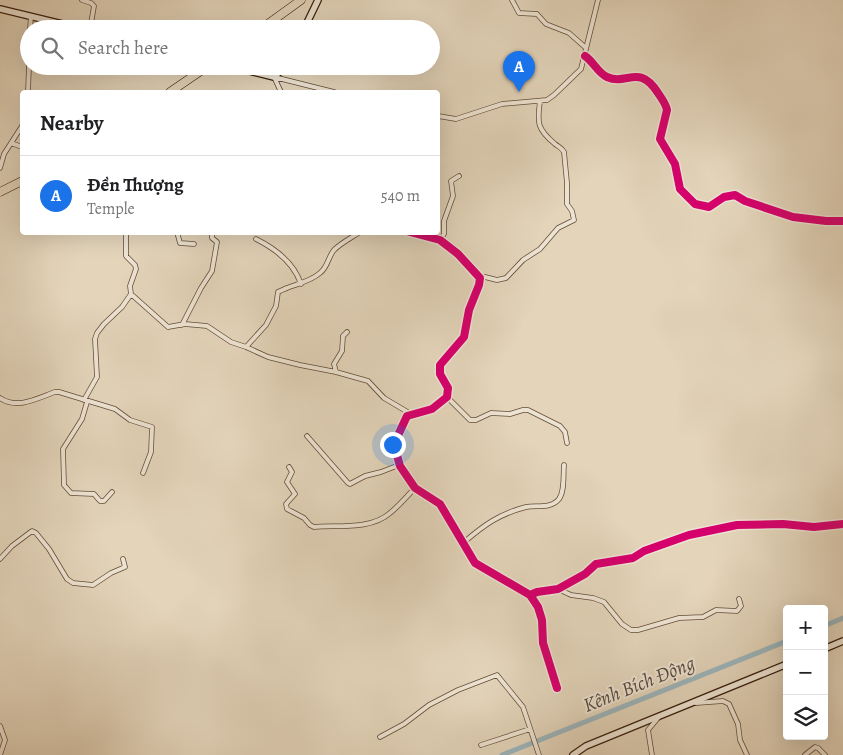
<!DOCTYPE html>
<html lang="en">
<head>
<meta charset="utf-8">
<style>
  :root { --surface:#fff; --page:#f2f2f2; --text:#202124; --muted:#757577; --line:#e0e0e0; --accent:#1a73e8 }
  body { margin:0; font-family:Alegreya,serif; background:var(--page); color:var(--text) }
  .controls { position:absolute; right:15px; bottom:15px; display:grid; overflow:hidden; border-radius:5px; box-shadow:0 5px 20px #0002 }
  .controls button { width:45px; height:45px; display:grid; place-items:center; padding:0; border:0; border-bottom:1px solid var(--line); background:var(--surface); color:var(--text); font:25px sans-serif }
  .you { position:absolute; left:392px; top:444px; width:18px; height:18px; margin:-12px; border:4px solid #fff; border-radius:50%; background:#1a73e8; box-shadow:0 0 0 8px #1a73e833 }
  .badge { display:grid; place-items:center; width:32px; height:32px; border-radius:50%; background:var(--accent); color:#fff; font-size:16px; font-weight:700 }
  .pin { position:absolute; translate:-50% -41px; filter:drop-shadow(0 1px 2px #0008) }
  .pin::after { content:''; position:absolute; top:26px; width:18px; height:15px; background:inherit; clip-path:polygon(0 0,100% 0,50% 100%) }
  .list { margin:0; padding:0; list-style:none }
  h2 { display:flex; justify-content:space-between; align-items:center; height:65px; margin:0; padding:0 20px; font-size:21px }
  h2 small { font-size:16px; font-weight:400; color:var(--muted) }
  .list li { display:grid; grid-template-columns:32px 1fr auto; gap:15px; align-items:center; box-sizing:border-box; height:80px; padding:0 20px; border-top:1px solid var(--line) }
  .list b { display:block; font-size:19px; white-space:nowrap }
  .list p { margin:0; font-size:16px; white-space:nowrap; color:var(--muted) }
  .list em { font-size:16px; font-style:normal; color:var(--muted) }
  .icon { flex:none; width:28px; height:28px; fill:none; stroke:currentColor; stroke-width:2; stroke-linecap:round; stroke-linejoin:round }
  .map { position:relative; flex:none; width:843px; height:755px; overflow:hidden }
  .search { position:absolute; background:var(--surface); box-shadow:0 5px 20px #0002; left:20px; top:20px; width:420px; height:55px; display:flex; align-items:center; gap:12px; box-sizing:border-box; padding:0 18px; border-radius:28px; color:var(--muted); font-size:19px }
  .panel { position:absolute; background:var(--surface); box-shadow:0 5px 20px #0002; left:20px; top:90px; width:420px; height:145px; border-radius:5px }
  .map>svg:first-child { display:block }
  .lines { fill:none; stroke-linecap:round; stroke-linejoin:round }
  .canal { stroke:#9cb5bc; stroke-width:5 }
  .street-casing { stroke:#634c38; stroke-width:5.5 }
  .secondary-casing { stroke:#381e0d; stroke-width:8 }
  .highway-casing { stroke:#381e0d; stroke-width:9 }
  .street { stroke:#ede3d2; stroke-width:4 }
  .secondary { stroke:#ede3d2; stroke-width:5.5 }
  .highway { stroke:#e3d4ba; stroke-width:8 }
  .cycleway-casing { stroke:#ede3d2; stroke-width:11 }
  .cycleway { stroke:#d6006c; stroke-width:8 }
  .labels { text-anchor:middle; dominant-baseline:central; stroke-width:4; stroke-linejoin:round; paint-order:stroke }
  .water-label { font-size:20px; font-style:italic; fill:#564b42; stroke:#ede3d2 }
</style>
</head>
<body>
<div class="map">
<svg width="843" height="755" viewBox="0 0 843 755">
  <rect width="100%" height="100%" fill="#e3d4ba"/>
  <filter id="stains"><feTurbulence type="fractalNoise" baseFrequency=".004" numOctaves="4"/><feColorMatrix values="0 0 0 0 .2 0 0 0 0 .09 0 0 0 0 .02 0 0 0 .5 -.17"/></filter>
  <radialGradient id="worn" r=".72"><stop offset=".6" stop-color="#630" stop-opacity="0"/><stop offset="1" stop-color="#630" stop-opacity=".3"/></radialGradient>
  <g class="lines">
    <path class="canal" d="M824 626 843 618
      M502 755 787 641"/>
    <defs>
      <path id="street" d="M82 0 91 3 94 6 90 29
        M512 0 519 13 537 14 546 24 569 33 586 48
        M30 29 31 16
        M585 56C593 61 598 73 607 77 627 86 639 63 658 93 662 99 666 104 667 110L660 139 675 164 680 189 695 204 709 207 724 197 735 195 745 201 793 217 826 221H843
        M274 77 334 92
        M274 77 281 92
        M28 92 29 66
        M438 116 456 119 502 104 547 100 554 95 581 69 598 0
        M11 143 22 147
        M0 168 4 154 22 126
        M177 232 180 243 194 244
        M410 232 440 240 458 254 480 278 479 285 469 310 464 337 440 365V374L448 388 447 397 432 409 407 416 394 444 400 466 415 488 440 504 475 563 530 595 538 607 542 620 543 643 557 688
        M256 239C276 249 294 263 301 284
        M440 240 444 234V221L453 196 451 181 459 176
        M480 278 485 277 497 280 506 278 523 260 540 249 558 228 574 220 572 211 567 204V183L564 152C562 148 559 147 555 144 537 129 537 123 540 101
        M131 294 168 327 185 324 207 326 231 342 246 347 268 357 300 365 336 372
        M182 325 201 288 212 271 217 242 212 238V232
        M347 332 343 336 342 351 334 364 336 372 368 381 384 398 411 414
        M246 347 266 325 276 306 278 292C292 284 307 284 320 273 328 267 328 257 334 250 341 243 351 238 360 232
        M447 397 470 420H476L491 413 510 414 523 410H528L560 426 565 432 567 443
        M0 398C17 410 38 398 55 392H59L115 409 130 420 152 427 151 452 143 473
        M84 400 97 377 95 339 97 333 104 324 122 307 131 294 130 286 136 269 135 265 126 256V232
        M87 402 82 419 63 449 64 485 71 493 94 494 100 501H104L112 492
        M307 436 348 483 350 484 365 476 381 472 399 465
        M289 467 292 472 287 482 295 494 286 504 287 509 304 518 310 525 314 527C337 525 371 530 390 513 399 506 407 496 415 488
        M463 543C484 525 499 514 526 507 537 505 551 509 559 499 565 491 563 474 564 465
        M0 559 12 546 32 531 36 533 49 549 67 579 73 583 93 585 111 573 125 567 123 559
        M558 589 571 595 593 598 604 602 622 624 631 630H638L679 618 703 617 716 610 737 611 741 606 739 599
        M530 595 537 592 558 589 585 574 596 564 633 558 644 551 689 535 737 525 783 524 814 527 843 524
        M696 703 723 701 729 704 738 724 740 740 747 755
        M0 726 5 740 0 755
        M380 737 404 724 429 705 458 690 497 675 523 707 539 755
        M481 745 530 729
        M652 755 648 730 658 718
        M805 755 815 747 818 748 825 755"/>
      <path id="secondary" d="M0 9 83 29
        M304 29 318 0
        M229 66 274 77 286 66
        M824 649 843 641
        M573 755 586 746 787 664"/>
      <path id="highway" d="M261 29 301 0
        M170 92 208 66
        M0 192 22 181"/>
    </defs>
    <use href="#street" class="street-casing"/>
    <use href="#secondary" class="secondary-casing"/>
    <use href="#highway" class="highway-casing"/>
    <use href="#street" class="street"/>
    <use href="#secondary" class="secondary"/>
    <use href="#highway" class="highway"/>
    <defs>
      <path id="cycleway" d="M585 56C593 61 598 73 607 77 627 86 639 63 658 93 662 99 666 104 667 110L660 139 675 164 680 189 695 204 709 207 724 197 735 195 745 201 793 217 826 221H843
        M410 232 440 240 458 254 480 278 479 285 469 310 464 337 440 365V374L448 388 447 397 432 409 407 416 394 444 400 466 415 488 440 504 475 563 530 595 538 607 542 620 543 643 557 688
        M530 595 537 592 558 589 585 574 596 564 633 558 644 551 689 535 737 525 783 524 814 527 843 524"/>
    </defs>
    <use href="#cycleway" class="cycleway-casing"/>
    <use href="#cycleway" class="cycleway"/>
  </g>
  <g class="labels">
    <g class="water-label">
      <text transform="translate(639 684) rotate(-22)">Kênh Bích Động</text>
    </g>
  </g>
  <rect width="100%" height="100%" filter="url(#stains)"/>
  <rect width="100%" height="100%" fill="url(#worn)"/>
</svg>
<div class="controls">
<button>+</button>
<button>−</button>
<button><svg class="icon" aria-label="layers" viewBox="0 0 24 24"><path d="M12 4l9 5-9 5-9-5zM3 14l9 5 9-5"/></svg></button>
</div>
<div class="you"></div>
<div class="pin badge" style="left:519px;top:92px">A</div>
<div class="search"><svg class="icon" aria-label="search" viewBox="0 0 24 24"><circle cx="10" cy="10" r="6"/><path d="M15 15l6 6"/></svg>Search here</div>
<section class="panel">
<h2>Nearby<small></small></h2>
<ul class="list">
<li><span class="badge">A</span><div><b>Đền Thượng</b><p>Temple</p></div><em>540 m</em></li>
</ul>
</section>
</div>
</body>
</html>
